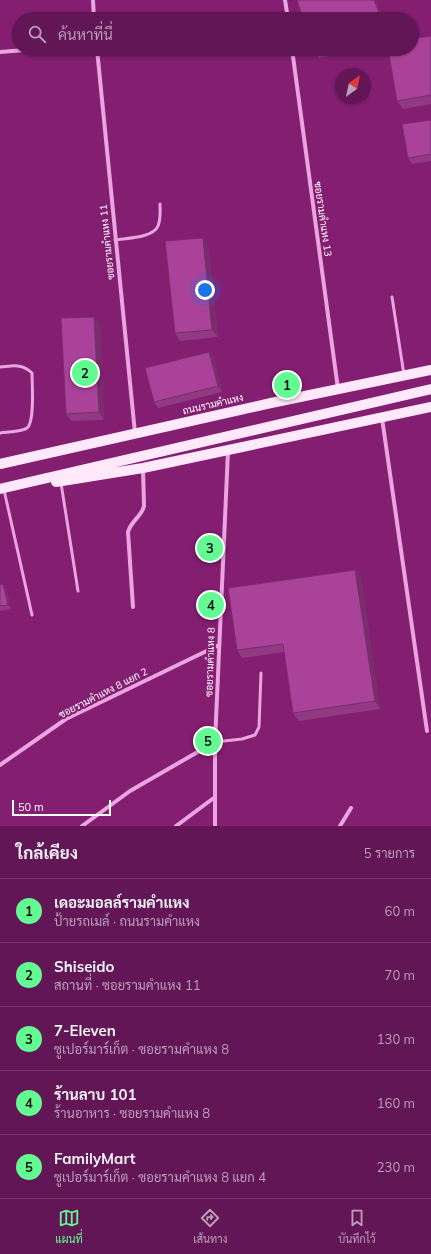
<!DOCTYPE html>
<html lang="th">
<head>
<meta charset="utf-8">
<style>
  :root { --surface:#621655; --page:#6b235f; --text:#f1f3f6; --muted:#bb9fb9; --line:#76356c; --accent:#63f993 }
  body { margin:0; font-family:Mulish,Sarabun,sans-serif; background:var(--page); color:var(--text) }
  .compass { position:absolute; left:335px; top:68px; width:36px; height:36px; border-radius:50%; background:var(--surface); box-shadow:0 1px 3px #0004; rotate:33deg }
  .scale { position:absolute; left:12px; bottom:10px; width:99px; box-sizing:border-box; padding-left:4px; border:2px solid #fff; border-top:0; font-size:11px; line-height:14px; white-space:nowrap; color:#fff; -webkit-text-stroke:3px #831e71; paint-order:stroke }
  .you { position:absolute; left:205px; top:290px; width:14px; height:14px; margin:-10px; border:3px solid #fff; border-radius:50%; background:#1a73e8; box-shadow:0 0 0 6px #1a73e833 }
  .badge { display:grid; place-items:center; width:26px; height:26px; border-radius:50%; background:var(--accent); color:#111; font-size:13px; font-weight:700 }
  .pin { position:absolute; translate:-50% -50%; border:2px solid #fff; box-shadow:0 1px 4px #0006 }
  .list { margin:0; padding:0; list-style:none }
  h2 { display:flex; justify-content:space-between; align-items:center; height:52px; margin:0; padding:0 16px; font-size:17px }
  h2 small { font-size:13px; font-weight:400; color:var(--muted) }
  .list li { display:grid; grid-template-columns:26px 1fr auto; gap:12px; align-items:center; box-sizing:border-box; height:64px; padding:0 16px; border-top:1px solid var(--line) }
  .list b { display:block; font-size:15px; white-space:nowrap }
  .list p { margin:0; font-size:13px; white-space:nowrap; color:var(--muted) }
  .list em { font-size:13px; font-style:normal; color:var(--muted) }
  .icon { flex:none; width:22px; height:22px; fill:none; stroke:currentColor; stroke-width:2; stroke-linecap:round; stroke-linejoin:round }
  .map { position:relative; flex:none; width:431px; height:826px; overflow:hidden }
  .search { position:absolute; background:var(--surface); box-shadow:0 1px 3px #0004; left:12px; right:12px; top:12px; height:44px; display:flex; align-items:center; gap:10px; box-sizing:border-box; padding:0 14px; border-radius:22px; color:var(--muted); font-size:15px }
  .sheet { height:372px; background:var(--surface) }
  nav { display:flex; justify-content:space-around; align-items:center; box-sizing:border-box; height:56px; border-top:1px solid var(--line); background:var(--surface); font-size:11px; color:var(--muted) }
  nav a { display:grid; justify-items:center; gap:2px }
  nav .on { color:var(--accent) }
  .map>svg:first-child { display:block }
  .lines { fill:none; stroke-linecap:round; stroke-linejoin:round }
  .service { stroke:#eaa4df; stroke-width:3 }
  .minor { stroke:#eaa4df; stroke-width:4 }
  .primary { stroke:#fee8f9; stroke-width:10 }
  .wall { fill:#923984 }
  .shaded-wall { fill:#772e6b }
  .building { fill:#aa4299; stroke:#772e6b }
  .labels { text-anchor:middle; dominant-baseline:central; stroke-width:4; stroke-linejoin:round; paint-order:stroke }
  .street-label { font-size:10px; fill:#fff; stroke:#831e71 }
</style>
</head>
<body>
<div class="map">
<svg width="431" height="826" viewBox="0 0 431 826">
  <rect width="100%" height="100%" fill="#831e71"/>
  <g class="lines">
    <path class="service" d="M115 240C126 238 153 238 158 226 161 219 160 212 160 204
      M392 297 404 375
      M0 367C13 366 22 363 32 373 32 384 35 422 27 428 22 432 7 432 0 433
      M61 483 78 591
      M4 490 32 615
      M215 742 242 739 255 735 259 727 261 673"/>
    <path class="minor" d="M93 0 94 19
      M285 0 288 19
      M97 49 135 433
      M292 49 338 389
      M0 52 38 49
      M382 418 427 731
      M133 607 128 532C131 521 142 516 144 506L143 468
      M0 765 66 719 219 645
      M82 826 130 791 215 742
      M176 826 215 797
      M215 826V742L228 451
      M340 826 351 808"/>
    <path class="primary" d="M0 464 271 403 431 370
      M56 482 143 468 431 407
      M0 489 431 389"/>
  </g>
  <path class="wall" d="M297 0H376L382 19H303Z
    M431 36V104L403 109 397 101Z
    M313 49H364L319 58Z
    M431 120V161L412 164 408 158Z
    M208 245 218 337 180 341 175 333Z
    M94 317 100 324 104 420 71 421 66 414Z
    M209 352 214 358 222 392 158 408 154 402Z
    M355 570 361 577 380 709 299 721 293 713 284 652 242 658 237 650Z
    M0 585 6 588 11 609 0 611Z"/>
  <path class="shaded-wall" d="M374 0H376L382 19 380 15Z
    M203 238 208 245 218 337 212 330Z
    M94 317 100 324 104 420 99 412Z
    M209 352 214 358 222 392 218 386Z
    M355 570 361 577 380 709 375 701Z
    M3 584 6 588 11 609 8 605Z"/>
  <path class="building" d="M297 0H374L380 15 363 19H303Z
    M431 36V95L397 101 388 49H412V39Z
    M313 49H339L316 53Z
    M431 120V154L408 158 402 124Z
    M203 238 212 330 175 333 165 241Z
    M94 317 99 412 66 414 61 318Z
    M209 352 218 386 154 402 145 368Z
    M355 570 375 701 293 713 283 644 237 650 228 588Z
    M3 584 8 605 0 606V585Z"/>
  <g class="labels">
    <g class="street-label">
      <text transform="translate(323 219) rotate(82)">ซอยรามคำแหง 13</text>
      <text transform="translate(107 242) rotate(-96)">ซอยรามคำแหง 11</text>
      <text transform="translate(213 404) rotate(-13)">ถนนรามคำแหง</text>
      <text transform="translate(210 662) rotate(-88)">ซอยรามคำแหง 8</text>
      <text transform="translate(103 693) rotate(-27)">ซอยรามคำแหง 8 แยก 2</text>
    </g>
  </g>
</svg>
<svg class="compass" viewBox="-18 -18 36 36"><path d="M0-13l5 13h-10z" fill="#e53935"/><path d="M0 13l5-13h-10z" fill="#bb9fb9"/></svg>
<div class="scale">50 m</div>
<div class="you"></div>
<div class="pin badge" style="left:287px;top:385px">1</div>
<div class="pin badge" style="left:85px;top:373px">2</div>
<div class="pin badge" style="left:210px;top:548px">3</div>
<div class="pin badge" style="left:211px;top:605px">4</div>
<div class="pin badge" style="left:208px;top:741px">5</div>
<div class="search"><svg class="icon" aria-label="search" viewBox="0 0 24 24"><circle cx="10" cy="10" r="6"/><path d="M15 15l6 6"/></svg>ค้นหาที่นี่</div>
</div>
<section class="sheet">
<h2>ใกล้เคียง<small>5 รายการ</small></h2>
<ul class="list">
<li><span class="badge">1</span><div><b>เดอะมอลล์รามคำแหง</b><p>ป้ายรถเมล์ · ถนนรามคำแหง</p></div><em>60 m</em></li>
<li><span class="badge">2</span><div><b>Shiseido</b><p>สถานที่ · ซอยรามคำแหง 11</p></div><em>70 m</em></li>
<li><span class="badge">3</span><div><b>7-Eleven</b><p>ซูเปอร์มาร์เก็ต · ซอยรามคำแหง 8</p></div><em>130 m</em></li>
<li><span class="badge">4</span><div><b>ร้านลาบ 101</b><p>ร้านอาหาร · ซอยรามคำแหง 8</p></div><em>160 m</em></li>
<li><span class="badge">5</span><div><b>FamilyMart</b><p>ซูเปอร์มาร์เก็ต · ซอยรามคำแหง 8 แยก 4</p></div><em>230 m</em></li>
</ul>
</section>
<nav>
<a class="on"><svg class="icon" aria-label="map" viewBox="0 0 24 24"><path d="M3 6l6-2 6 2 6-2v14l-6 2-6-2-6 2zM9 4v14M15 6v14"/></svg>แผนที่</a>
<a><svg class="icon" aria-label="directions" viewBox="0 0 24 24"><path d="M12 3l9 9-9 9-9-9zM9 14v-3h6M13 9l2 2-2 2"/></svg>เส้นทาง</a>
<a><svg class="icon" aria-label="saved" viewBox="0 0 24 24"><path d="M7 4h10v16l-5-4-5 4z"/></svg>บันทึกไว้</a>
</nav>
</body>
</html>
